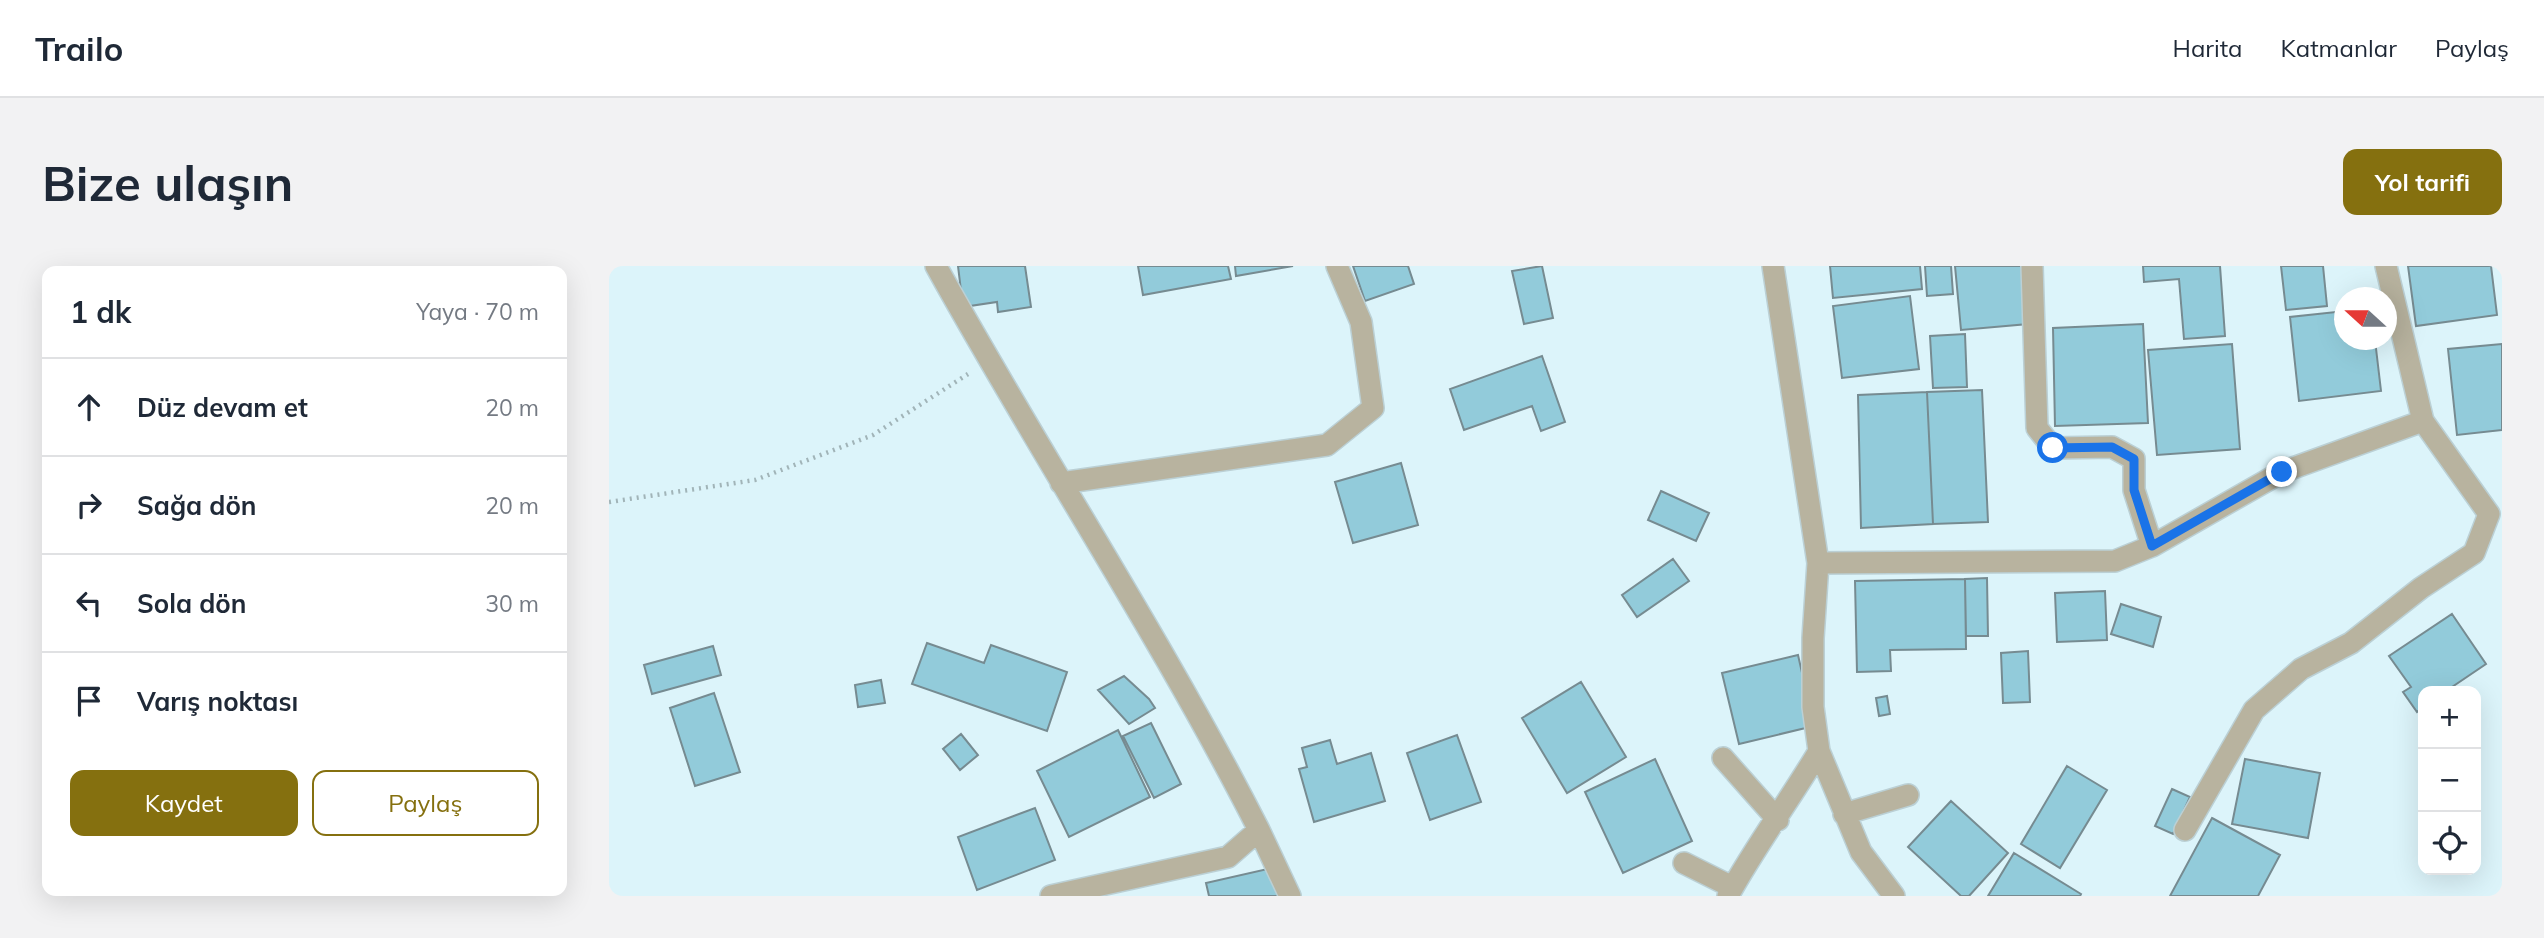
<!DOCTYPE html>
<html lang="tr">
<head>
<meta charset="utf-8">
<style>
  :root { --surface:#fff; --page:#f2f2f3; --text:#1f2937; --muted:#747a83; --line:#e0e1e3; --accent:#85700f }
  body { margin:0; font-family:Mulish,sans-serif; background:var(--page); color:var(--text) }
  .controls { position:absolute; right:21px; bottom:21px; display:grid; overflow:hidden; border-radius:14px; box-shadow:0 7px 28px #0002 }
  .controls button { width:63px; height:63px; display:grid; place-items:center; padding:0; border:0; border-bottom:2px solid var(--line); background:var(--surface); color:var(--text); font:35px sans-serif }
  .compass { position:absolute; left:1725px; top:21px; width:63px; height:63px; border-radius:50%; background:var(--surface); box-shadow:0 7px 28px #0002; rotate:291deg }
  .stop { position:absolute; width:21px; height:21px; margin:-16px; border:5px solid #1a73e8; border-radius:50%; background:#fff }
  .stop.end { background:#1a73e8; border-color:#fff; box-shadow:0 2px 7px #0008 }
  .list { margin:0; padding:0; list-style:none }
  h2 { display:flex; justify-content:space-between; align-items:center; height:91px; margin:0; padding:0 28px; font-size:30px }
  h2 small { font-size:23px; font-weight:400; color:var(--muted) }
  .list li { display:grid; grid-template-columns:46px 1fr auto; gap:21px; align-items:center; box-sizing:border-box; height:98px; padding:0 28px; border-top:2px solid var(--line) }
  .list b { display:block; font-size:26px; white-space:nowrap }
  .list em { font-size:23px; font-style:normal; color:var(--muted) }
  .actions { display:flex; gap:14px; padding:21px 28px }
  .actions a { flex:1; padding:16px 0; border:2px solid var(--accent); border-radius:14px; text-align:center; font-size:24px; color:var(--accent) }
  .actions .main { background:var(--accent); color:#fff }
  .icon { flex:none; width:38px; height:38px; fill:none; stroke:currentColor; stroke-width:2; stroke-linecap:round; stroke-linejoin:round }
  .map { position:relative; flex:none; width:1893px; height:630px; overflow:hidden; border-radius:14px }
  header { display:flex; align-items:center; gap:42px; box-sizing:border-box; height:98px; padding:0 35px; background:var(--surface); border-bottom:2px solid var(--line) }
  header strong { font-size:33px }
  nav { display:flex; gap:38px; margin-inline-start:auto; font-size:24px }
  .intro { display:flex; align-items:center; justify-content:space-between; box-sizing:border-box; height:168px; padding:0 42px }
  h1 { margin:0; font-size:49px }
  .button { padding:18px 32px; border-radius:14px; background:var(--accent); color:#fff; font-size:24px; font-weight:700 }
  main { display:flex; gap:42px; padding:0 42px }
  aside { flex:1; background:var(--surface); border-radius:14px; box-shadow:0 7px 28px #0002 }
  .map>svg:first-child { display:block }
  .building { fill:#92cbda; stroke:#768b91; stroke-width:2 }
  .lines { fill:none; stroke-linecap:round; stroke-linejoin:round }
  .street-casing { stroke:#bbd0d5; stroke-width:24 }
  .path { stroke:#a1b4b8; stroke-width:4.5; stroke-dasharray:2 5; stroke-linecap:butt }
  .street { stroke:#b8b39f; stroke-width:21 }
  .route { stroke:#1a73e8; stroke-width:9 }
</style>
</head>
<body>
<header>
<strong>Trailo</strong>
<nav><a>Harita</a><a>Katmanlar</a><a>Paylaş</a></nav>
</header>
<div class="intro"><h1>Bize ulaşın</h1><a class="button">Yol tarifi</a></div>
<main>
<aside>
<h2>1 dk<small>Yaya · 70 m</small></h2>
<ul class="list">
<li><svg class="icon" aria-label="ahead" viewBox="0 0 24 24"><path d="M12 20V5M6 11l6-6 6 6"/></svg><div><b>Düz devam et</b></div><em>20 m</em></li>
<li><svg class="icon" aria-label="right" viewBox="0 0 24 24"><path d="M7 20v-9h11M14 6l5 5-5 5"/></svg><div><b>Sağa dön</b></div><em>20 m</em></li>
<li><svg class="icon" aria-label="left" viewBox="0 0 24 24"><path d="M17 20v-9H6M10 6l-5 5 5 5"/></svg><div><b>Sola dön</b></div><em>30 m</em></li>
<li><svg class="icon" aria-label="arrive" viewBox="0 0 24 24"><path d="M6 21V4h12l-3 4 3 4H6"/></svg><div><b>Varış noktası</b></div></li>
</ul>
<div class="actions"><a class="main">Kaydet</a><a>Paylaş</a></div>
</aside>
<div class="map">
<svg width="1893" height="630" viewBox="0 0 1893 630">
  <rect width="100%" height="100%" fill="#dcf4fa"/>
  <path class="building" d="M349 0H416L422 41 389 46 388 36 354 41Z
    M529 0H619L622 13 534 29Z
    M626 0H684L627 10Z
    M744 0H799L805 18 756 35Z
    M933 0 944 52 915 58 903 5Z
    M1221 0H1311L1313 23 1224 32Z
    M1316 0H1342L1344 28 1318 30Z
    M1346 0H1414L1419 58 1352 64Z
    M1534 0H1611L1616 70 1575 73 1570 13 1535 16Z
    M1672 0H1714L1718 40 1677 44Z
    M1799 0H1882L1888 49 1807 60Z
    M1301 30 1310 103 1233 112 1224 40Z
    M1736 45V74H1766L1772 125 1690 135 1681 51Z
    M1534 58 1539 157 1446 160 1444 62Z
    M1356 68 1358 121 1324 122 1321 70Z
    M1623 78 1631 183 1548 189 1539 84Z
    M1893 78V164L1848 169 1839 83Z
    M933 90 956 156 932 165 923 140 855 164 841 123Z
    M1373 124 1379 256 1324 258 1318 126Z
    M1318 126 1324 258 1252 262 1249 129Z
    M792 197 809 259 744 277 726 216Z
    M1052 225 1100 247 1087 275 1039 254Z
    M1064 293 1080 315 1028 351 1013 329Z
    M1378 312 1379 370H1357L1356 313Z
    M1356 313 1357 383 1281 384 1282 405 1248 406 1246 315Z
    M1496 325 1498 374 1448 376 1446 327Z
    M1512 338 1552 351 1544 381 1502 368Z
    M1843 348 1877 398 1837 425H1814V441L1808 446 1794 426 1802 421 1780 390Z
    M318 377 375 397 382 379 458 406 438 465 303 418Z
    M104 380 112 409 43 428 35 399Z
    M1419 385 1421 436 1394 437 1392 387Z
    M1189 389 1205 460 1130 478 1113 407Z
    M515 410 540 433 546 442 520 458 489 424Z
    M272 414 276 437 249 441 246 419Z
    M972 416 1017 491 958 527 913 452Z
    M105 427 131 506 86 520 61 442Z
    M1278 430 1281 448 1270 450 1267 432Z
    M542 457 572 518 545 532 514 470Z
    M509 464 541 531 460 571 428 505Z
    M352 468 369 489 351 504 334 483Z
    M848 469 872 536 821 554 798 487Z
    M721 474 728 498 762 487 776 535 705 556 690 503 698 501 693 482Z
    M1046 493 1083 575 1014 607 976 526Z
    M1636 493 1711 507 1699 572 1623 558Z
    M1458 500 1498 524 1451 602 1412 578Z
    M1563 523 1581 531 1564 568 1546 560Z
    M1342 535 1399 587 1360 630H1352L1299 581Z
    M426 542 446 594 368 624 349 571Z
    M1603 552 1671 589 1649 630H1561Z
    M1405 587 1472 628 1471 630H1379Z
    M667 601 673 630H600L597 617Z"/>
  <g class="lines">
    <defs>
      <path id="street" d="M327 0C432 190 552 371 650 564L619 591 442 630
        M1164 0 1209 297 1204 372V441L1210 485 1252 586 1285 630
        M1423 0 1428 162 1444 182 1503 181 1525 193V224L1543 280
        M452 217 718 179 764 142 752 56 728 0
        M1209 297 1506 295 1543 280 1673 206 1814 155
        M1114 492 1169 554
        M1235 548 1299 529
        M650 564 681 630
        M1576 564 1645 444 1692 403 1742 377 1812 322 1865 287 1880 248 1814 155 1777 0
        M1075 597 1123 621
        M1119 630C1147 579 1181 534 1210 485"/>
    </defs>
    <use href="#street" class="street-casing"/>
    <path class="path" d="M0 236 146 214 264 169 359 108"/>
    <use href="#street" class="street"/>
  </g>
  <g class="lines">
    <path class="route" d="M1444 182 1503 181 1525 193V224L1543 280 1673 206"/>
  </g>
</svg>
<div class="controls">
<button>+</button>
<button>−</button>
<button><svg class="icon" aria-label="locate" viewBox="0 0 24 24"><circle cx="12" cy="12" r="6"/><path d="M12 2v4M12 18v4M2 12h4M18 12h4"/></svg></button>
</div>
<svg class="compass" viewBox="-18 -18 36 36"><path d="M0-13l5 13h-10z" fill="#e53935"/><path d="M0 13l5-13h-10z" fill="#747a83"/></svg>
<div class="stop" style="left:1444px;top:182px"></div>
<div class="stop end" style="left:1673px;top:206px"></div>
</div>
</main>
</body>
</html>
